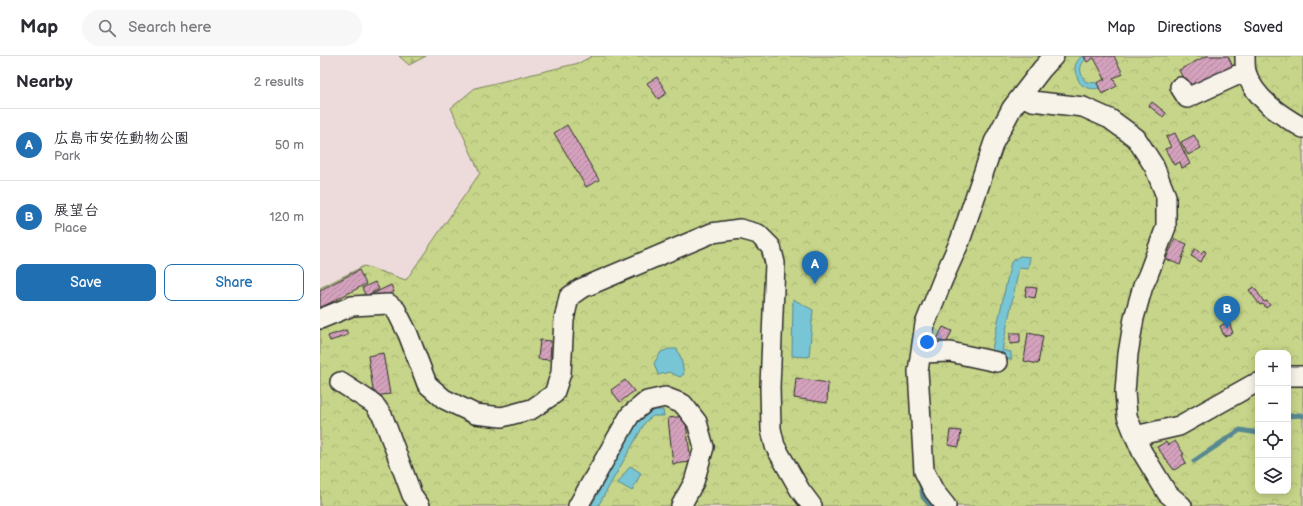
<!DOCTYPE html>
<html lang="en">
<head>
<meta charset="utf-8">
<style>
  :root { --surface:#fff; --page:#f7f7f7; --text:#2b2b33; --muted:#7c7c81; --line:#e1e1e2; --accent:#1f6fb2 }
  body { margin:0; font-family:"Balsamiq Sans","Klee One",sans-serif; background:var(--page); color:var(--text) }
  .controls { position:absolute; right:12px; bottom:12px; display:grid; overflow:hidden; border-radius:8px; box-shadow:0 2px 10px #0003 }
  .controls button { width:36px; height:36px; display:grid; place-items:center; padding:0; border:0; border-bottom:1px solid var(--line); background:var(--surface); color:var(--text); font:20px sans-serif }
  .you { position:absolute; left:607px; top:286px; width:14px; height:14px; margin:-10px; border:3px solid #fff; border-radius:50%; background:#1a73e8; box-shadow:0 0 0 6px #1a73e833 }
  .badge { display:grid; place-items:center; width:26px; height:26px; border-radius:50%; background:var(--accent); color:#fff; font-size:13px; font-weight:700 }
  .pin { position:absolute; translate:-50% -33px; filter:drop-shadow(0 1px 2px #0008) }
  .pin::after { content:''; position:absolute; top:21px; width:14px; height:12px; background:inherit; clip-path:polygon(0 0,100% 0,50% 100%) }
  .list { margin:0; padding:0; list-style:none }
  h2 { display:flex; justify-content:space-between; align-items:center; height:52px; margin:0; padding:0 16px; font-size:17px }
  h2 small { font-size:13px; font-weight:400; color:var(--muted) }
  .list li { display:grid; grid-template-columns:26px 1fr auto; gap:12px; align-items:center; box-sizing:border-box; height:72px; padding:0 16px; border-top:1px solid var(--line) }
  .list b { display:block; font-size:15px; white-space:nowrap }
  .list p { margin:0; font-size:13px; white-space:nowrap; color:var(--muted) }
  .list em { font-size:13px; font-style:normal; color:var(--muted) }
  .actions { display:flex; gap:8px; padding:12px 16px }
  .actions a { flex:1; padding:9px 0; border:1px solid var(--accent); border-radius:8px; text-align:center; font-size:14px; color:var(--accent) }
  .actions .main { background:var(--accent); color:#fff }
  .icon { flex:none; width:22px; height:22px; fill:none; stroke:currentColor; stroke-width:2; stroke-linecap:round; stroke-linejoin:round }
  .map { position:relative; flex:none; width:983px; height:450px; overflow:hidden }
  header { display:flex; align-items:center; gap:24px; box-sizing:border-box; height:56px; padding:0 20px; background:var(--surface); border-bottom:1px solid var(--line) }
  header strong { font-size:19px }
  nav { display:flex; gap:22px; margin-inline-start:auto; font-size:14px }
  .search { width:280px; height:36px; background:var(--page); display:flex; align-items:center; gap:10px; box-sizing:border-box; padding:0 14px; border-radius:22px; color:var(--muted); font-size:15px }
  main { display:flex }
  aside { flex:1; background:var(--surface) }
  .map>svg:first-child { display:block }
  .forest { fill:url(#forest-firs); stroke:#78805a }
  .park { fill:url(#park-crowns); stroke:#78805a; fill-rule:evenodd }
  .water { fill:#78c6d5; stroke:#598891 }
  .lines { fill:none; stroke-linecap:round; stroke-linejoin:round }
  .stream { stroke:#598891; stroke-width:5 }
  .building { fill:url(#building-hatch); stroke:#2b2b2b }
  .street-casing { stroke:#2b2b2b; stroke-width:22 }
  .street { stroke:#f7f3e8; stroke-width:19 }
</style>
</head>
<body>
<header>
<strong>Map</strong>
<div class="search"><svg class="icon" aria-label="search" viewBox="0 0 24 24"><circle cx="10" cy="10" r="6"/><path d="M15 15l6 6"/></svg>Search here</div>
<nav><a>Map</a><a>Directions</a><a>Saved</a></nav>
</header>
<main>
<aside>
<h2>Nearby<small>2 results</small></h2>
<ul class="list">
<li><span class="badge">A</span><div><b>広島市安佐動物公園</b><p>Park</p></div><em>50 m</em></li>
<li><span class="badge">B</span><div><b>展望台</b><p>Place</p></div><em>120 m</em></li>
</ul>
<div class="actions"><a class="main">Save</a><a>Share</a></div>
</aside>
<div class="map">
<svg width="983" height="450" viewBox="0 0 983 450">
  <defs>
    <pattern id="forest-firs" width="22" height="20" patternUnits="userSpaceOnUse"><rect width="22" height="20" fill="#c6d589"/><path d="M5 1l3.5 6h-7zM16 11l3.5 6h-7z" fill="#aab776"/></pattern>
    <pattern id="park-crowns" width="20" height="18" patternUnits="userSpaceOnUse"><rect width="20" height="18" fill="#c6d589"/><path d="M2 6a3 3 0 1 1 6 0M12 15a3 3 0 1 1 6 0" fill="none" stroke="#aab776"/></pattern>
    <pattern id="building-hatch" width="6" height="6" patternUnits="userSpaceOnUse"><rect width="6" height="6" fill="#d5a2bd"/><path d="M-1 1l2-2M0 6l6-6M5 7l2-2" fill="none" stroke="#ad849a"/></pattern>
  </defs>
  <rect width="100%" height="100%" fill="#eddbdb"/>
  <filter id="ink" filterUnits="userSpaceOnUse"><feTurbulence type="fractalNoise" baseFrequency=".025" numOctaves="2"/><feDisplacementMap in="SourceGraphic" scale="8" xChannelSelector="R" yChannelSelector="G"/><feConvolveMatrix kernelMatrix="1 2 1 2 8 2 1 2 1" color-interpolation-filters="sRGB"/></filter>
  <g filter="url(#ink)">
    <path class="forest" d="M79 0H106L89 9Z"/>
    <path class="park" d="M272 0H983V450H0V232L44 210 86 224 160 117 131 52 155 32 259 7ZM938 297H968V435H938Z"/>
    <path class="water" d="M762 0H764L765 4C758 11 760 18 766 26L777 27 780 32C774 33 769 33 764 30 761 29 759 26 758 23 753 13 754 7 762 0Z
      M700 200 710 201 708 213 699 212 682 294 691 296V304L675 300 672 293 691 206Z
      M473 243 493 254 489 301 472 300Z
      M349 293H357L361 302 364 318 360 321 349 316 338 319 334 307 341 296Z
      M335 354H343L344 360H333L326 365 278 450H271L317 365 326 357Z
      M310 410 321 417 312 435 298 427Z"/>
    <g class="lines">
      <path class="stream" d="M968 360 981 359 983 360
        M874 405 920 374 938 377
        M600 423 603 441 611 450"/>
    </g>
    <path class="building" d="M764 0H794L803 18 793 22 797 30 782 38 777 27 785 23 774 2 767 6Z
      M886 0H908L913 11 868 33 859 14Z
      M337 21 347 37 338 43 327 27Z
      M832 46 846 57 843 61 829 50Z
      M247 69 279 124 266 131 234 77Z
      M855 77 870 108 862 112 860 106 854 109 845 93 851 91 846 81Z
      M874 79 881 92 868 99 861 86Z
      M855 183 867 188 860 209 846 203Z
      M875 193 881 197 884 194 886 196 881 206 871 200Z
      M39 214 46 228 0 252V234Z
      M55 226 59 233 46 240 42 232Z
      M71 229 74 236 52 247 48 240Z
      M707 231 717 232 715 242 705 240Z
      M934 231 944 246 947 245 950 249 946 252 943 248 940 249 929 234Z
      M909 266 913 277 904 280 900 270Z
      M623 271 632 275 626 288 617 283Z
      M26 274 28 279 10 285 8 280Z
      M690 277H700V287L690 288Z
      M708 277 723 280 718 308 704 305Z
      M220 284 231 285 230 304 218 303Z
      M63 297 70 338 54 340 48 300Z
      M476 322 508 327 507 347 474 342Z
      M305 324 314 335 300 346 291 334Z
      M365 360 371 406 353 408 348 362Z
      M630 374 641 375 639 391 628 389Z
      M855 385 864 398 862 399 866 407 854 414 837 391 846 386 848 389Z"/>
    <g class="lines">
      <defs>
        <path id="street" d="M925 0C925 5 925 11 926 16 934 42 960 59 983 72
          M860 31 867 42 926 15
          M702 40 712 45 763 51 790 63 816 82 834 110 846 140V171L828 219 823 230 814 262 808 298 805 336 807 360 815 380 822 396 847 437 862 450
          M0 263 32 250 69 248 76 254 88 278 107 328 124 343 155 358 182 361 212 353 234 338 241 317 244 264 249 241 260 233 392 177 420 173 438 178 451 191 455 207 450 331 451 373 455 390 480 434 492 450
          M601 297 630 296 677 306
          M968 320H983
          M20 326 54 348 63 361 92 439 100 450
          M815 380 859 370 932 329 938 327
          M258 450 310 359 327 345 345 341 363 348 377 366 384 391 374 426 361 450
          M626 450 614 435 604 415 598 315 605 268 623 223 640 185 674 86 692 52 722 13 734 0"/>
      </defs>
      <use href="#street" class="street-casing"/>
      <use href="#street" class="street"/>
    </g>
  </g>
</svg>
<div class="controls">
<button>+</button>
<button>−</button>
<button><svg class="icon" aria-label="locate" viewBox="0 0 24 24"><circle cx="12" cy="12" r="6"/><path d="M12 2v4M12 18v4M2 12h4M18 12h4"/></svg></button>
<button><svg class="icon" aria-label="layers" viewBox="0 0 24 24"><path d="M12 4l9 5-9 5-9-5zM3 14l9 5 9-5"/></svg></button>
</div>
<div class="you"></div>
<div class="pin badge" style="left:495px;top:228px">A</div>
<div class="pin badge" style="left:907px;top:273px">B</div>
</div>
</main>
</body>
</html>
